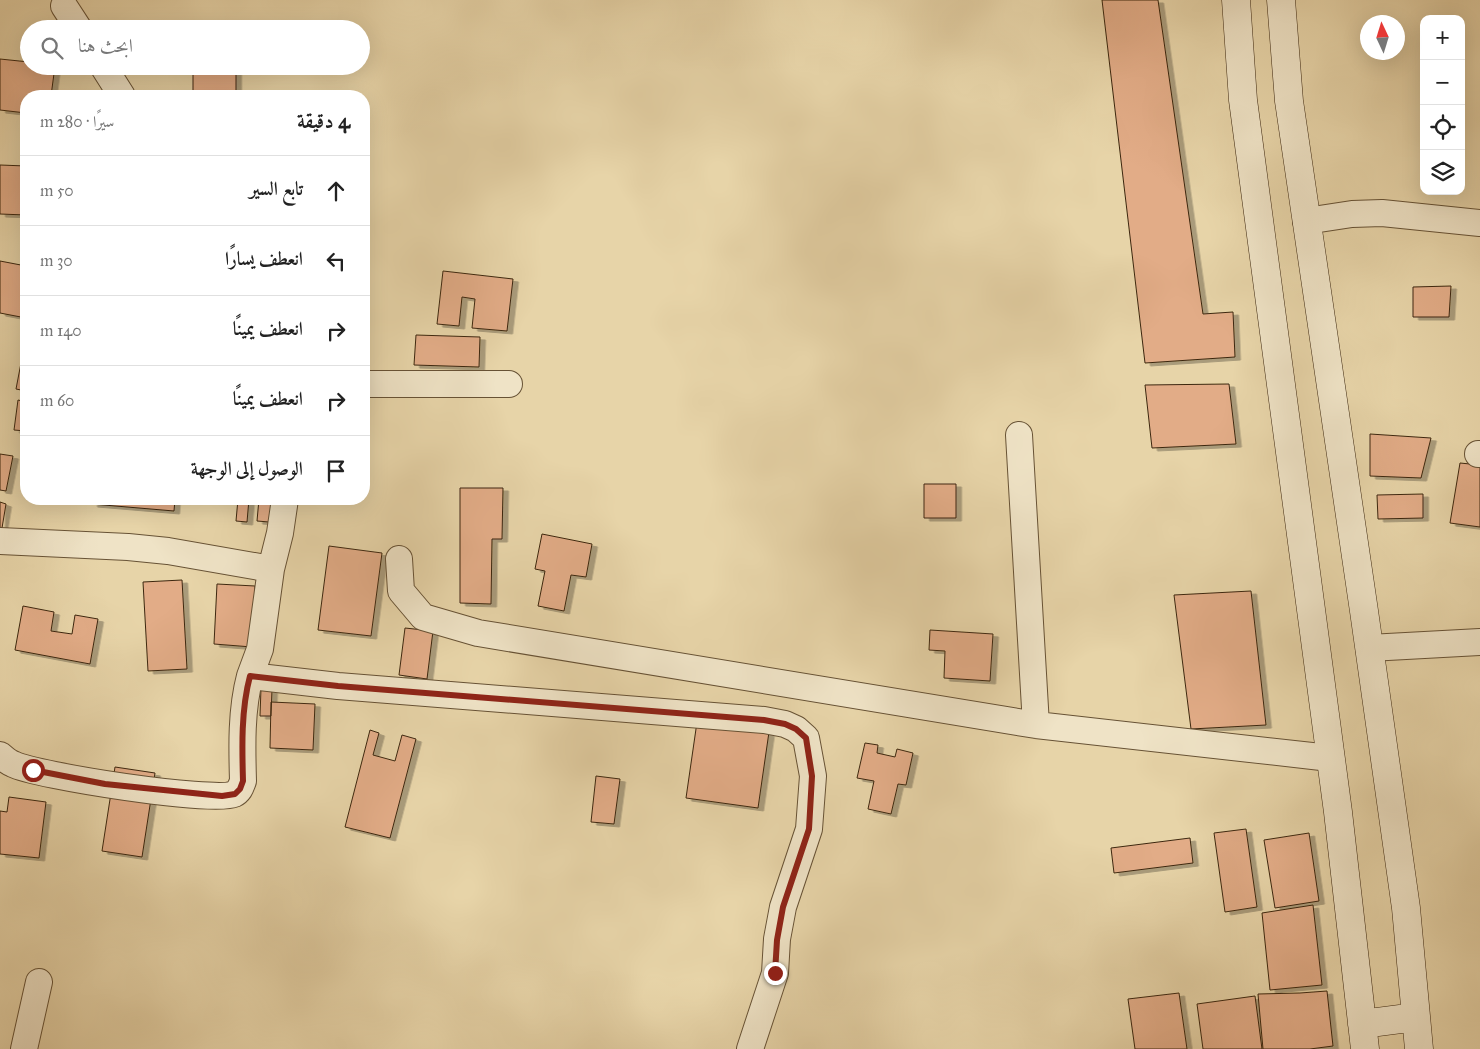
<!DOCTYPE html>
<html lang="ar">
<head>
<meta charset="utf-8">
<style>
  :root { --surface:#fff; --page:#f6f6f6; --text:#222; --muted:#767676; --line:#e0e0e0 }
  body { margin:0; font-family:"IM FELL Great Primer",Amiri,serif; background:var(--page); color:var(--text); direction:rtl }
  .controls { position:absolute; right:15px; top:15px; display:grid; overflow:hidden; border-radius:10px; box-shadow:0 5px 20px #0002 }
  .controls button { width:45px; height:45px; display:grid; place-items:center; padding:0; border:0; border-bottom:1px solid var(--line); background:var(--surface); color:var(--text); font:25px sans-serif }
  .compass { position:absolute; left:1360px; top:15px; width:45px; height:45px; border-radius:50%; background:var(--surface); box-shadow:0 5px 20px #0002; rotate:356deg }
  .stop { position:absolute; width:15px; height:15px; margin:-11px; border:4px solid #8f2418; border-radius:50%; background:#fff }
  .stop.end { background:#8f2418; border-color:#fff; box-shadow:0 1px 5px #0008 }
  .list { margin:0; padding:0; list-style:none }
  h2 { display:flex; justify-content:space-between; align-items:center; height:65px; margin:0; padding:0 20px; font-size:21px }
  h2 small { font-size:16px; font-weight:400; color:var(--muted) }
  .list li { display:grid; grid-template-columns:32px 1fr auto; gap:15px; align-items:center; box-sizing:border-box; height:70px; padding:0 20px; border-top:1px solid var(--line) }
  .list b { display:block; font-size:19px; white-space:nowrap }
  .list em { font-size:16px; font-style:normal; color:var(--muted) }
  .icon { flex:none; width:28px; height:28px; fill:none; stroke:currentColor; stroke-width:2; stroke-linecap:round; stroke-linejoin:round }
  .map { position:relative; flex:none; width:1480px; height:1049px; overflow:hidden; direction:ltr }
  .search { position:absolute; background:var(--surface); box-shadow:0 5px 20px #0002; left:20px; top:20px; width:350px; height:55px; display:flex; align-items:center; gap:12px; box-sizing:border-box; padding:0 18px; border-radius:28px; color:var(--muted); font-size:19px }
  .panel { position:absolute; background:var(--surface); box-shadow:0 5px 20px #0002; left:20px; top:90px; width:350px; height:415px; border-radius:20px; direction:rtl }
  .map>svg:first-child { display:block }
  .building { fill:#e2ac87; stroke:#3c270f; filter:url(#shadow) }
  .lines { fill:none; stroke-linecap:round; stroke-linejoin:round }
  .minor-casing { stroke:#675235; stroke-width:28 }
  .secondary-casing { stroke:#3c270f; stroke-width:29 }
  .minor { stroke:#efe3c6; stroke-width:26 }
  .secondary { stroke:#efe3c6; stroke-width:28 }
  .route { stroke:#8f2418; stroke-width:6 }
</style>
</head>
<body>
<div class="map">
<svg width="1480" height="1049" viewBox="0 0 1480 1049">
  <defs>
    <filter id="shadow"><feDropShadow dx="5.5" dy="3" stdDeviation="0" flood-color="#0004"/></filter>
  </defs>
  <rect width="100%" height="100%" fill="#e7d4a8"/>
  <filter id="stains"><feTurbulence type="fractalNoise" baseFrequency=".004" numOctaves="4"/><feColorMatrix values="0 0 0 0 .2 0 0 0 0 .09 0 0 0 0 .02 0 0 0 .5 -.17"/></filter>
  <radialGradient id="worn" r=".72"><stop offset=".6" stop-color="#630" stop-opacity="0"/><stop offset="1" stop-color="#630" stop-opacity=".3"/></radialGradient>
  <path class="building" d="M1102 0H1158L1203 314 1233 312 1235 357 1145 363Z
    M0 59 29 62V66H55L51 96H26V113L0 110Z
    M193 66H236V96H193Z
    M0 165 26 166V215L0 214Z
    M0 261 26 266V318L0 313Z
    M443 271 513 279 507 331 472 328 475 299 462 297 459 326 437 324Z
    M1451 286 1449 317H1413V287Z
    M416 335 480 337 479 367 414 365Z
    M21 363 26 364V391L16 389Z
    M1229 384 1236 444 1152 448 1145 385Z
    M18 400 26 402V431L14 430Z
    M1370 434 1431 438 1421 478 1370 476Z
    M0 454 13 456 6 491 0 490Z
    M1460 463 1480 465V527L1450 523Z
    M924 484H956V518H924Z
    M460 488H503L502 539H492L491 604 460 603Z
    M1423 494V518L1378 519 1377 495Z
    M92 499H175L174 511 92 504Z
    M238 499H249L247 522 236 521Z
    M259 499H272L269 522 257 521Z
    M0 502 6 504 2 528H0Z
    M542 534 592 544 586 577 571 575 564 611 538 606 545 571 535 569Z
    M329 546 382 553 371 636 318 630Z
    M182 580 187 669 148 671 143 582Z
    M217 584 255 586 252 647 214 644Z
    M1251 591 1266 725 1191 729 1174 595Z
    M23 606 54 612 51 631 72 634 75 615 98 619 90 664 15 650Z
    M405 628 433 631 427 679 399 675Z
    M930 630 993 634 990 681 944 678 945 651 929 650Z
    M261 688 272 689 271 716H260Z
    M271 702 315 704 313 750 270 748Z
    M697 722 769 732 758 808 686 798Z
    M370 730 379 733 373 755 395 761 402 735 416 739 390 838 345 827Z
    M865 743 878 745 877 753 895 757 897 749 913 753 906 785 898 784 891 814 868 809 874 781 857 778Z
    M115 767 155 773 142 857 102 851Z
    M596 776 620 779 614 824 591 822Z
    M9 797 46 802 39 858 0 854V811L7 812Z
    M1246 829 1257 907 1225 912 1214 833Z
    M1309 833 1319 901 1275 908 1264 840Z
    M1190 838 1193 863 1114 873 1111 848Z
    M1313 905 1322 985 1270 990 1262 913Z
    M1327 991 1333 1046 1310 1049H1263L1258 994 1300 993Z
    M1179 993 1187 1049H1135L1128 999Z
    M1255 996 1262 1049H1203L1197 1004Z"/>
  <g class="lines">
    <defs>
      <path id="minor" d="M64 6 79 29
        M103 66 122 96
        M1306 221 1352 214 1382 213 1480 223
        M364 384H509
        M1019 435 1036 725
        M1478 454H1480
        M0 541 128 547 168 551 271 569 260 649 250 676 338 686 764 720 785 724 796 729 806 738 813 776 809 829 783 907 777 939 775 973 750 1049
        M399 559 401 591 423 617 478 633 1036 725 1330 758
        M271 569 280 533 285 499
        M1369 648 1480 642
        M0 755C4 758 8 762 13 764 37 776 213 803 234 794 240 791 241 786 243 781 242 747 241 710 250 676
        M24 1049 39 982"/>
      <path id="secondary" d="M1236 0 1243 100 1338 812 1365 1049
        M1281 0 1289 101 1364 611 1406 908 1419 1049
        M1362 1024 1416 1017"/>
    </defs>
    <use href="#minor" class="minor-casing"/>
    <use href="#secondary" class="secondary-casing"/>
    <use href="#minor" class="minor"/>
    <use href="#secondary" class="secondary"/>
  </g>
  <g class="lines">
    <path class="route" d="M33 770 105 784 222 796 235 794 240 789 243 781C242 747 241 710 250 676L338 686 764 720 785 724 796 729 806 738 812 776 809 829 783 907 777 940 775 973"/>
  </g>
  <rect width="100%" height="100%" filter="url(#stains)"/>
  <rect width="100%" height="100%" fill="url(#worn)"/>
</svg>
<div class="controls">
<button>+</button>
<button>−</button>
<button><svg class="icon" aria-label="locate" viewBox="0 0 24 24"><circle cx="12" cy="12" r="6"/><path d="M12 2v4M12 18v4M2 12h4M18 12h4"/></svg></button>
<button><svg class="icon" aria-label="layers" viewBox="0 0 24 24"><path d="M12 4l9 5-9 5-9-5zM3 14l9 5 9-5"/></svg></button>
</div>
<svg class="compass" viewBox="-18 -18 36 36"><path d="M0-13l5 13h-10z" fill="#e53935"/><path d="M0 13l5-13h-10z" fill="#767676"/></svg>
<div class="stop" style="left:33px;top:770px"></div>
<div class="stop end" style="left:775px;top:973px"></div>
<div class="search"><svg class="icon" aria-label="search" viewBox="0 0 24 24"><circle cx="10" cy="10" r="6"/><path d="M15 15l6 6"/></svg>ابحث هنا</div>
<section class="panel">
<h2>4 دقيقة<small>سيرًا · 280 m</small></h2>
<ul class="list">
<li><svg class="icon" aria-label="ahead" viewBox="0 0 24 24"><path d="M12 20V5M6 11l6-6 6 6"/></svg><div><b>تابع السير</b></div><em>50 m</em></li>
<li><svg class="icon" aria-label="left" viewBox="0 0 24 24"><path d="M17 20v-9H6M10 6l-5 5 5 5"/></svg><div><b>انعطف يسارًا</b></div><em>30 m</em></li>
<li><svg class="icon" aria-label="right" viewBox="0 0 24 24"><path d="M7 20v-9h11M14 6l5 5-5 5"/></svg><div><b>انعطف يمينًا</b></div><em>140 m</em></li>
<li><svg class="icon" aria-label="right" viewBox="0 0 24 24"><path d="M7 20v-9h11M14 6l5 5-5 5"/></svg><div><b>انعطف يمينًا</b></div><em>60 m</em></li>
<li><svg class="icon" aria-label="arrive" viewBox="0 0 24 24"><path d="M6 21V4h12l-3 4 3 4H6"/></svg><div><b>الوصول إلى الوجهة</b></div></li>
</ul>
</section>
</div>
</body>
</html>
